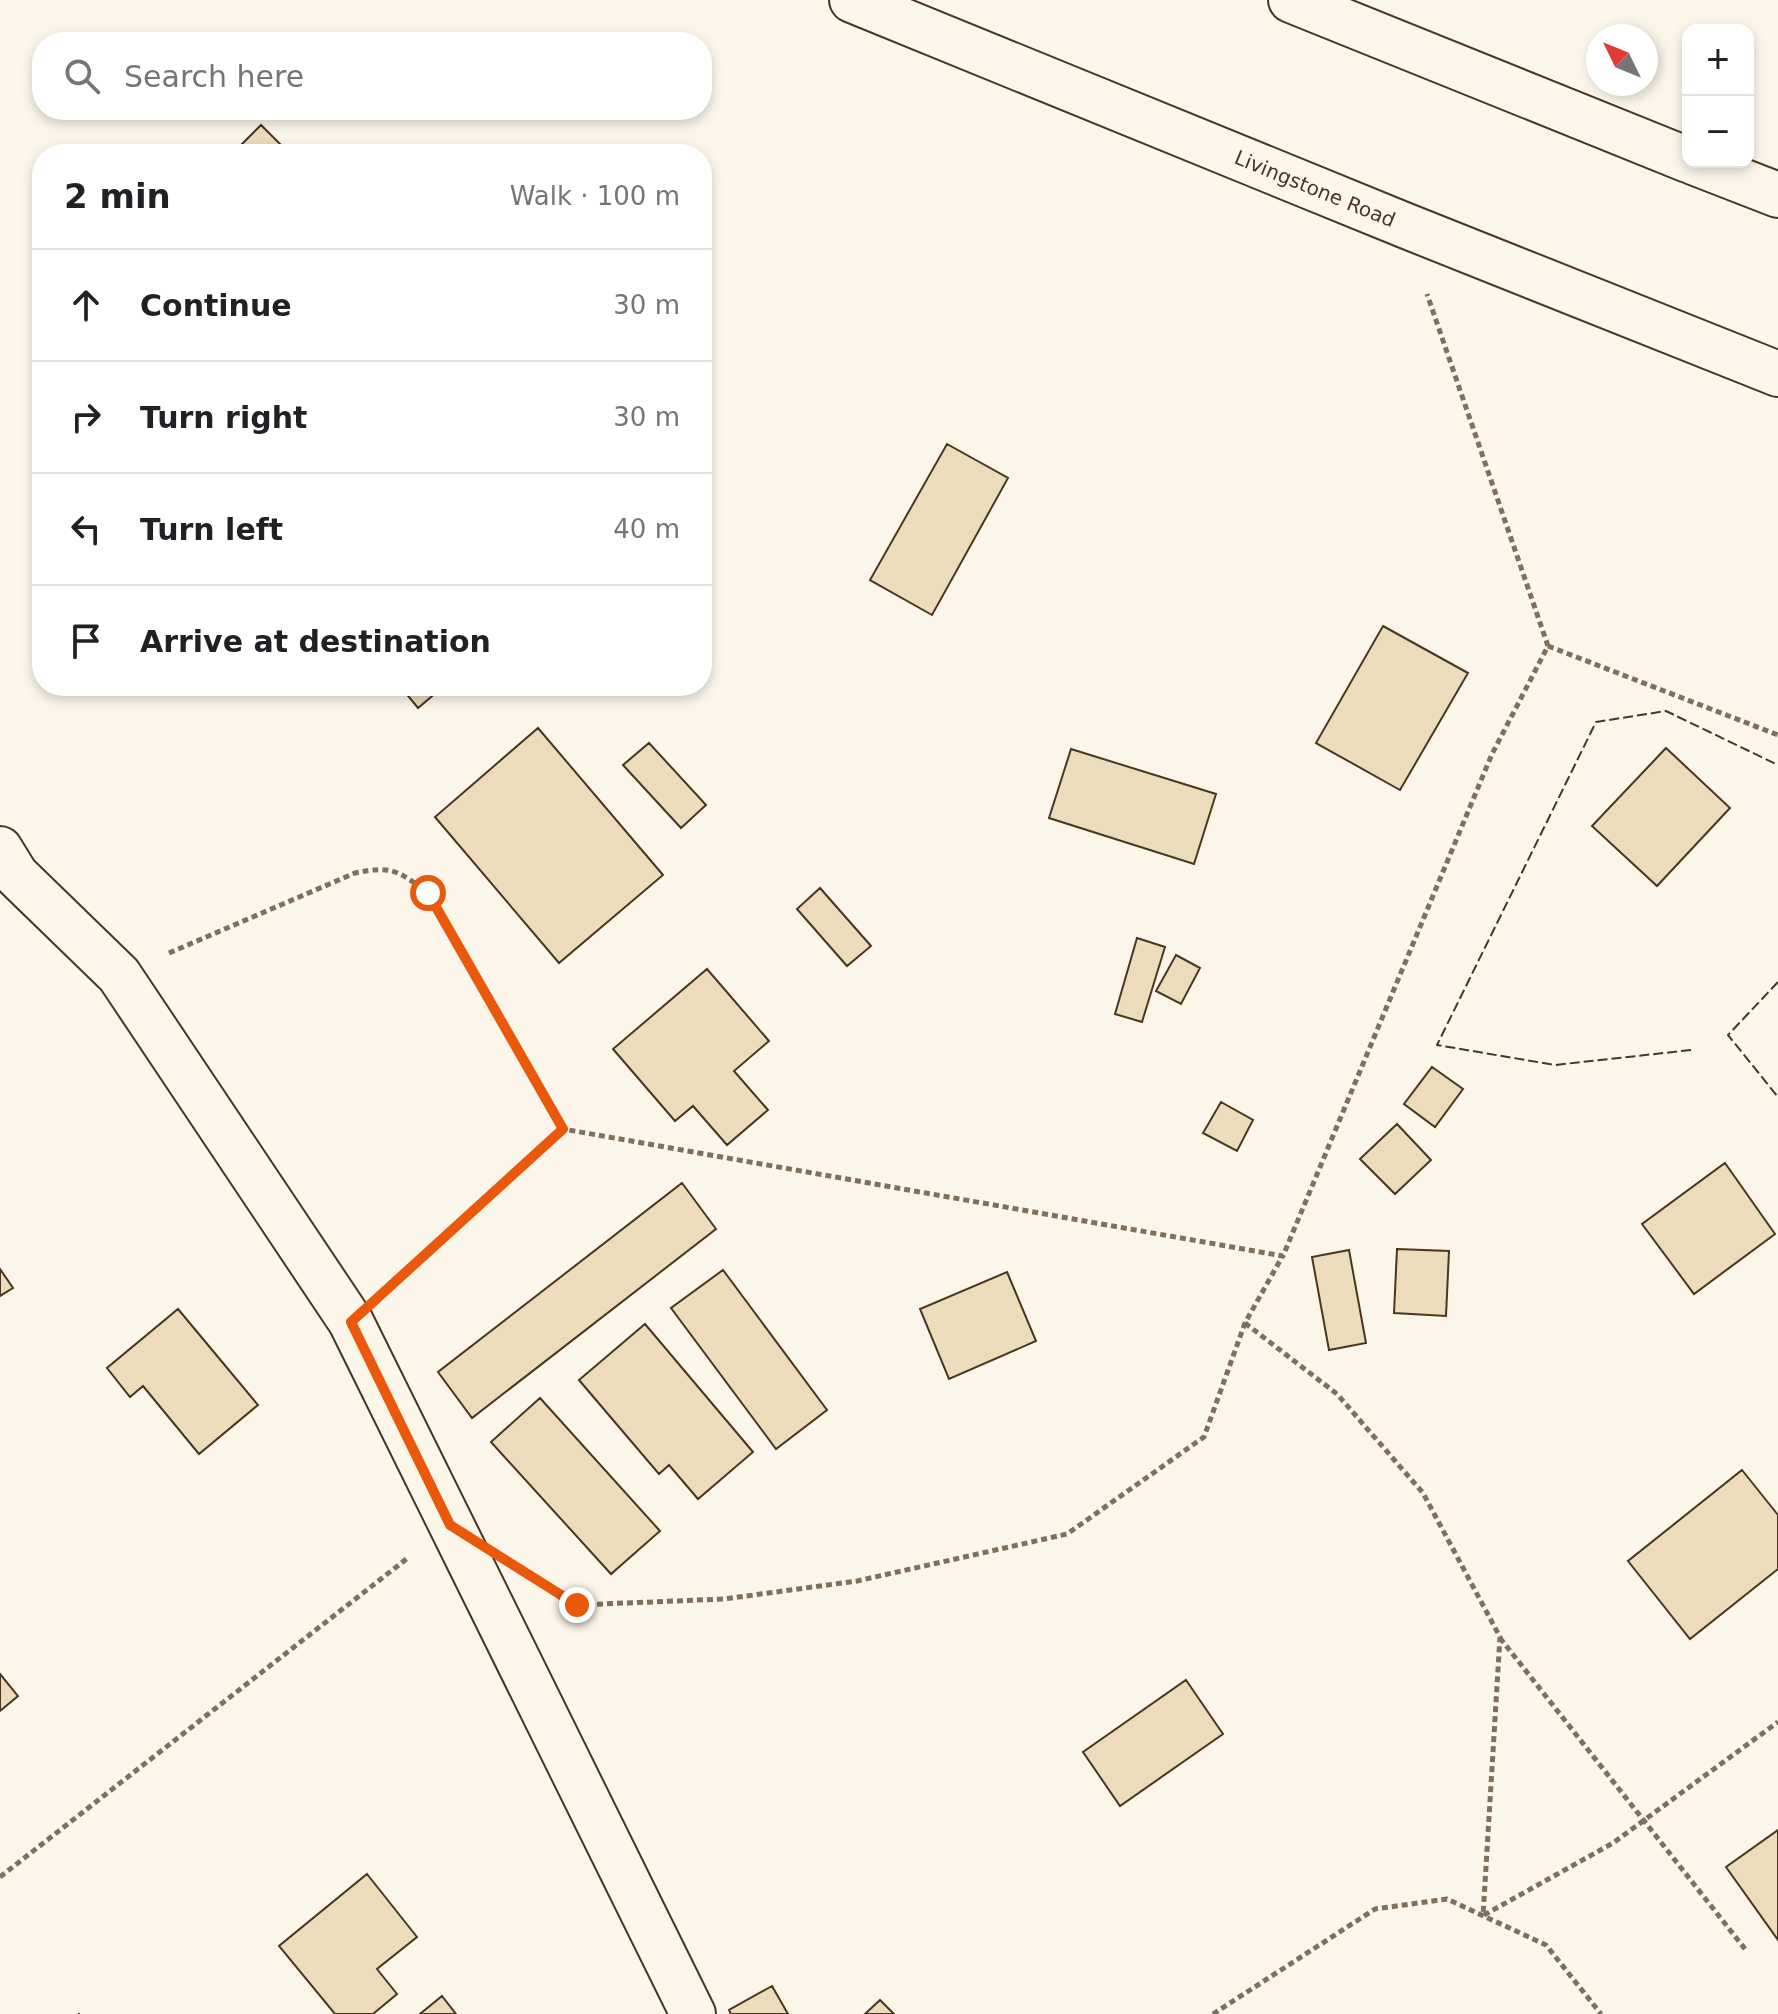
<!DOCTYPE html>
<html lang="en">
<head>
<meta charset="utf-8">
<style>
  :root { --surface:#fff; --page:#f6f6f6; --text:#202124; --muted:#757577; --line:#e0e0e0 }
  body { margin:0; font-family:"DejaVu Sans",sans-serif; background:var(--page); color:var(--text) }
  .controls { position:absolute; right:24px; top:24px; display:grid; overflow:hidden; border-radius:16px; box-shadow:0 4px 12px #0003 }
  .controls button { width:72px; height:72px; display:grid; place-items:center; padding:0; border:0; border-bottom:2px solid var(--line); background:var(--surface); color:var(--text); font:40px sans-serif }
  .compass { position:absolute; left:1586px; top:24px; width:72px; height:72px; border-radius:50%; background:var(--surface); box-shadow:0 4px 12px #0003; rotate:313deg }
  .stop { position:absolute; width:24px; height:24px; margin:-18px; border:6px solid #ea580c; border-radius:50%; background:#fff }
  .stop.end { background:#ea580c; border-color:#fff; box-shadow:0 2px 8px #0008 }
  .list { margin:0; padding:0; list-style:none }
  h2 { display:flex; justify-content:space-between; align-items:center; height:104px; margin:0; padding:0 32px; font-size:34px }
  h2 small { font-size:26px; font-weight:400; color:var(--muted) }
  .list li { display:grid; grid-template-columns:52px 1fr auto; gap:24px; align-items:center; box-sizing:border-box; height:112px; padding:0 32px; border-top:2px solid var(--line) }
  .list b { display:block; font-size:30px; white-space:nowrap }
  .list em { font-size:26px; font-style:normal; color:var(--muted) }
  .icon { flex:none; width:44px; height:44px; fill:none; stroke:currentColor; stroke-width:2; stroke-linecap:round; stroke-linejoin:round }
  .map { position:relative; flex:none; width:1778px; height:2014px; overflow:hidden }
  .search { position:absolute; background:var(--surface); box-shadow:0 4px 12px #0003; left:32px; top:32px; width:680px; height:88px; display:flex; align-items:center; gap:20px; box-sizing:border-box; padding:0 28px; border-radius:32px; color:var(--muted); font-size:30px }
  .panel { position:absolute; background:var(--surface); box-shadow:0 4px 12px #0003; left:32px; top:144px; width:680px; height:552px; border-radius:32px }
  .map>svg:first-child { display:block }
  .building { fill:#ecdcbc; stroke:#4a3520; stroke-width:2 }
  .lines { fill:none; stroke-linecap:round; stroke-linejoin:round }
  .minor-casing { stroke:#4a3520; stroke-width:48 }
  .trunk-casing { stroke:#4a3520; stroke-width:48 }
  .path { stroke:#7f6f5c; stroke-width:5; stroke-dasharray:6 4; stroke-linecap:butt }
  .minor { stroke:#fbf6e9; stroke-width:44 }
  .trunk { stroke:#fbf6e9; stroke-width:44 }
  .fence { stroke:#4a3520; stroke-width:2; stroke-dasharray:10 4; stroke-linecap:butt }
  .route { stroke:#ea580c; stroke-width:10 }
  .labels { text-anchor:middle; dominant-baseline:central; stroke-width:6; stroke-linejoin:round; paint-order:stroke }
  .street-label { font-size:20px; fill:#4a3520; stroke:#fbf6e9 }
</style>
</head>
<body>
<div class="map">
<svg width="1778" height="2014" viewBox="0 0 1778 2014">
  <rect width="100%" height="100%" fill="#fbf6e9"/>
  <path class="building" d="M261 125 290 154H232Z
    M947 444 1008 478 932 615 870 580Z
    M1383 626 1468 673 1400 790 1316 743Z
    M400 686H444L418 708Z
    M538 728 663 875 559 963 435 817Z
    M649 743 706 805 681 828 623 765Z
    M1666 748 1730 808 1657 886 1592 826Z
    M1071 749 1216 794 1194 864 1049 818Z
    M820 888 871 946 847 966 797 909Z
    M1137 938 1165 947 1142 1022 1115 1014Z
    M1176 955 1200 968 1181 1004 1156 991Z
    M707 969 769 1041 734 1071 768 1110 727 1145 693 1106 675 1121 613 1049Z
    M1432 1067 1463 1089 1435 1127 1404 1104Z
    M1221 1102 1253 1120 1237 1151 1203 1133Z
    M1397 1124 1431 1160 1395 1194 1360 1159Z
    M1725 1163 1775 1234 1694 1294 1642 1224Z
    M682 1183 716 1229 472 1418 438 1372Z
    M1397 1249 1449 1251 1446 1316 1394 1313Z
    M1349 1250 1366 1343 1329 1350 1312 1257Z
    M0 1269 13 1288 0 1296Z
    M723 1270 827 1410 776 1449 671 1308Z
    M1007 1272 1036 1341 949 1379 920 1309Z
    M178 1309 258 1405 199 1454 143 1386 130 1397 107 1368Z
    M645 1324 753 1452 698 1499 669 1465 659 1474 579 1380Z
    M540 1398 660 1531 611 1574 491 1442Z
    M1742 1470 1778 1515V1569L1690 1639 1628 1561Z
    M0 1674 18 1696 0 1711Z
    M1186 1680 1223 1734 1120 1806 1083 1752Z
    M1778 1830V1940L1726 1867Z
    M367 1874 417 1937 377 1969 397 1994 373 2014H335L279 1946Z
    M772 1986 788 2014H731L729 2010Z
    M442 1996 456 2014H420Z
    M880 2000 894 2014H865Z"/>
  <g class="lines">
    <defs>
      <path id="minor" d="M1291 0 1688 160
        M1693 162 1778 195
        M0 849 16 875 119 975 351 1322 693 2014"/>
      <g id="trunk">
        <path id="s1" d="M852 0 1404 225 1778 374"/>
      </g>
    </defs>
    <use href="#minor" class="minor-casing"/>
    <use href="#trunk" class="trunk-casing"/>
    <path class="path" d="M1548 646 1778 735
      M169 953 355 873C393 865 398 871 428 893L563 1129
      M391 1287 563 1129 1283 1256 1492 754 1548 646 1427 294
      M1245 1323 1337 1394 1423 1493 1500 1637 1483 1916
      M543 1584 577 1605 724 1599 857 1581 1067 1534 1204 1437 1245 1323 1282 1257
      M1500 1638 1745 1949
      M0 1877 409 1557
      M1484 1915 1613 1843 1778 1722
      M1213 2014 1375 1909 1447 1899 1546 1945 1601 2014"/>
    <use href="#minor" class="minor"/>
    <use href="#trunk" class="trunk"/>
    <path class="fence" d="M1778 982 1728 1035 1778 1097
      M1691 1050 1555 1065 1437 1045 1596 722 1666 711 1778 765
      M78 2014H80"/>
  </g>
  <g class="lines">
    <path class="route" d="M428 893 563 1129 351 1322 450 1525 577 1605"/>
  </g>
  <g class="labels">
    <g class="street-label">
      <text stroke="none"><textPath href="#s1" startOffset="500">Livingstone Road</textPath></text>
    </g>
  </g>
</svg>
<div class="controls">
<button>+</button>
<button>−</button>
</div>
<svg class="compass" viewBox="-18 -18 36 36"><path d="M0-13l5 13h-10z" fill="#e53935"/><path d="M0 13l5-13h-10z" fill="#757577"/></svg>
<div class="stop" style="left:428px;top:893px"></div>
<div class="stop end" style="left:577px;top:1605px"></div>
<div class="search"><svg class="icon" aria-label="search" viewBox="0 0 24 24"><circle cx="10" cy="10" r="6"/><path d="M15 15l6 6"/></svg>Search here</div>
<section class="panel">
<h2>2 min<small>Walk · 100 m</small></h2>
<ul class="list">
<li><svg class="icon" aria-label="ahead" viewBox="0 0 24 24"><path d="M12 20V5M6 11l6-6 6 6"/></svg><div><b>Continue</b></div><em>30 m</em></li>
<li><svg class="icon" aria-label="right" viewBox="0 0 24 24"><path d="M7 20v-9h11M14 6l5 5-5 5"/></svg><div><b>Turn right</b></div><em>30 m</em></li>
<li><svg class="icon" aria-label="left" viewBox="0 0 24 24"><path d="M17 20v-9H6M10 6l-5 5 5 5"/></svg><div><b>Turn left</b></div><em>40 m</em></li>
<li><svg class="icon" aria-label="arrive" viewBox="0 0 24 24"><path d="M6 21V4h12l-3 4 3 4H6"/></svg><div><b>Arrive at destination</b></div></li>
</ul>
</section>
</div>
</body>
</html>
